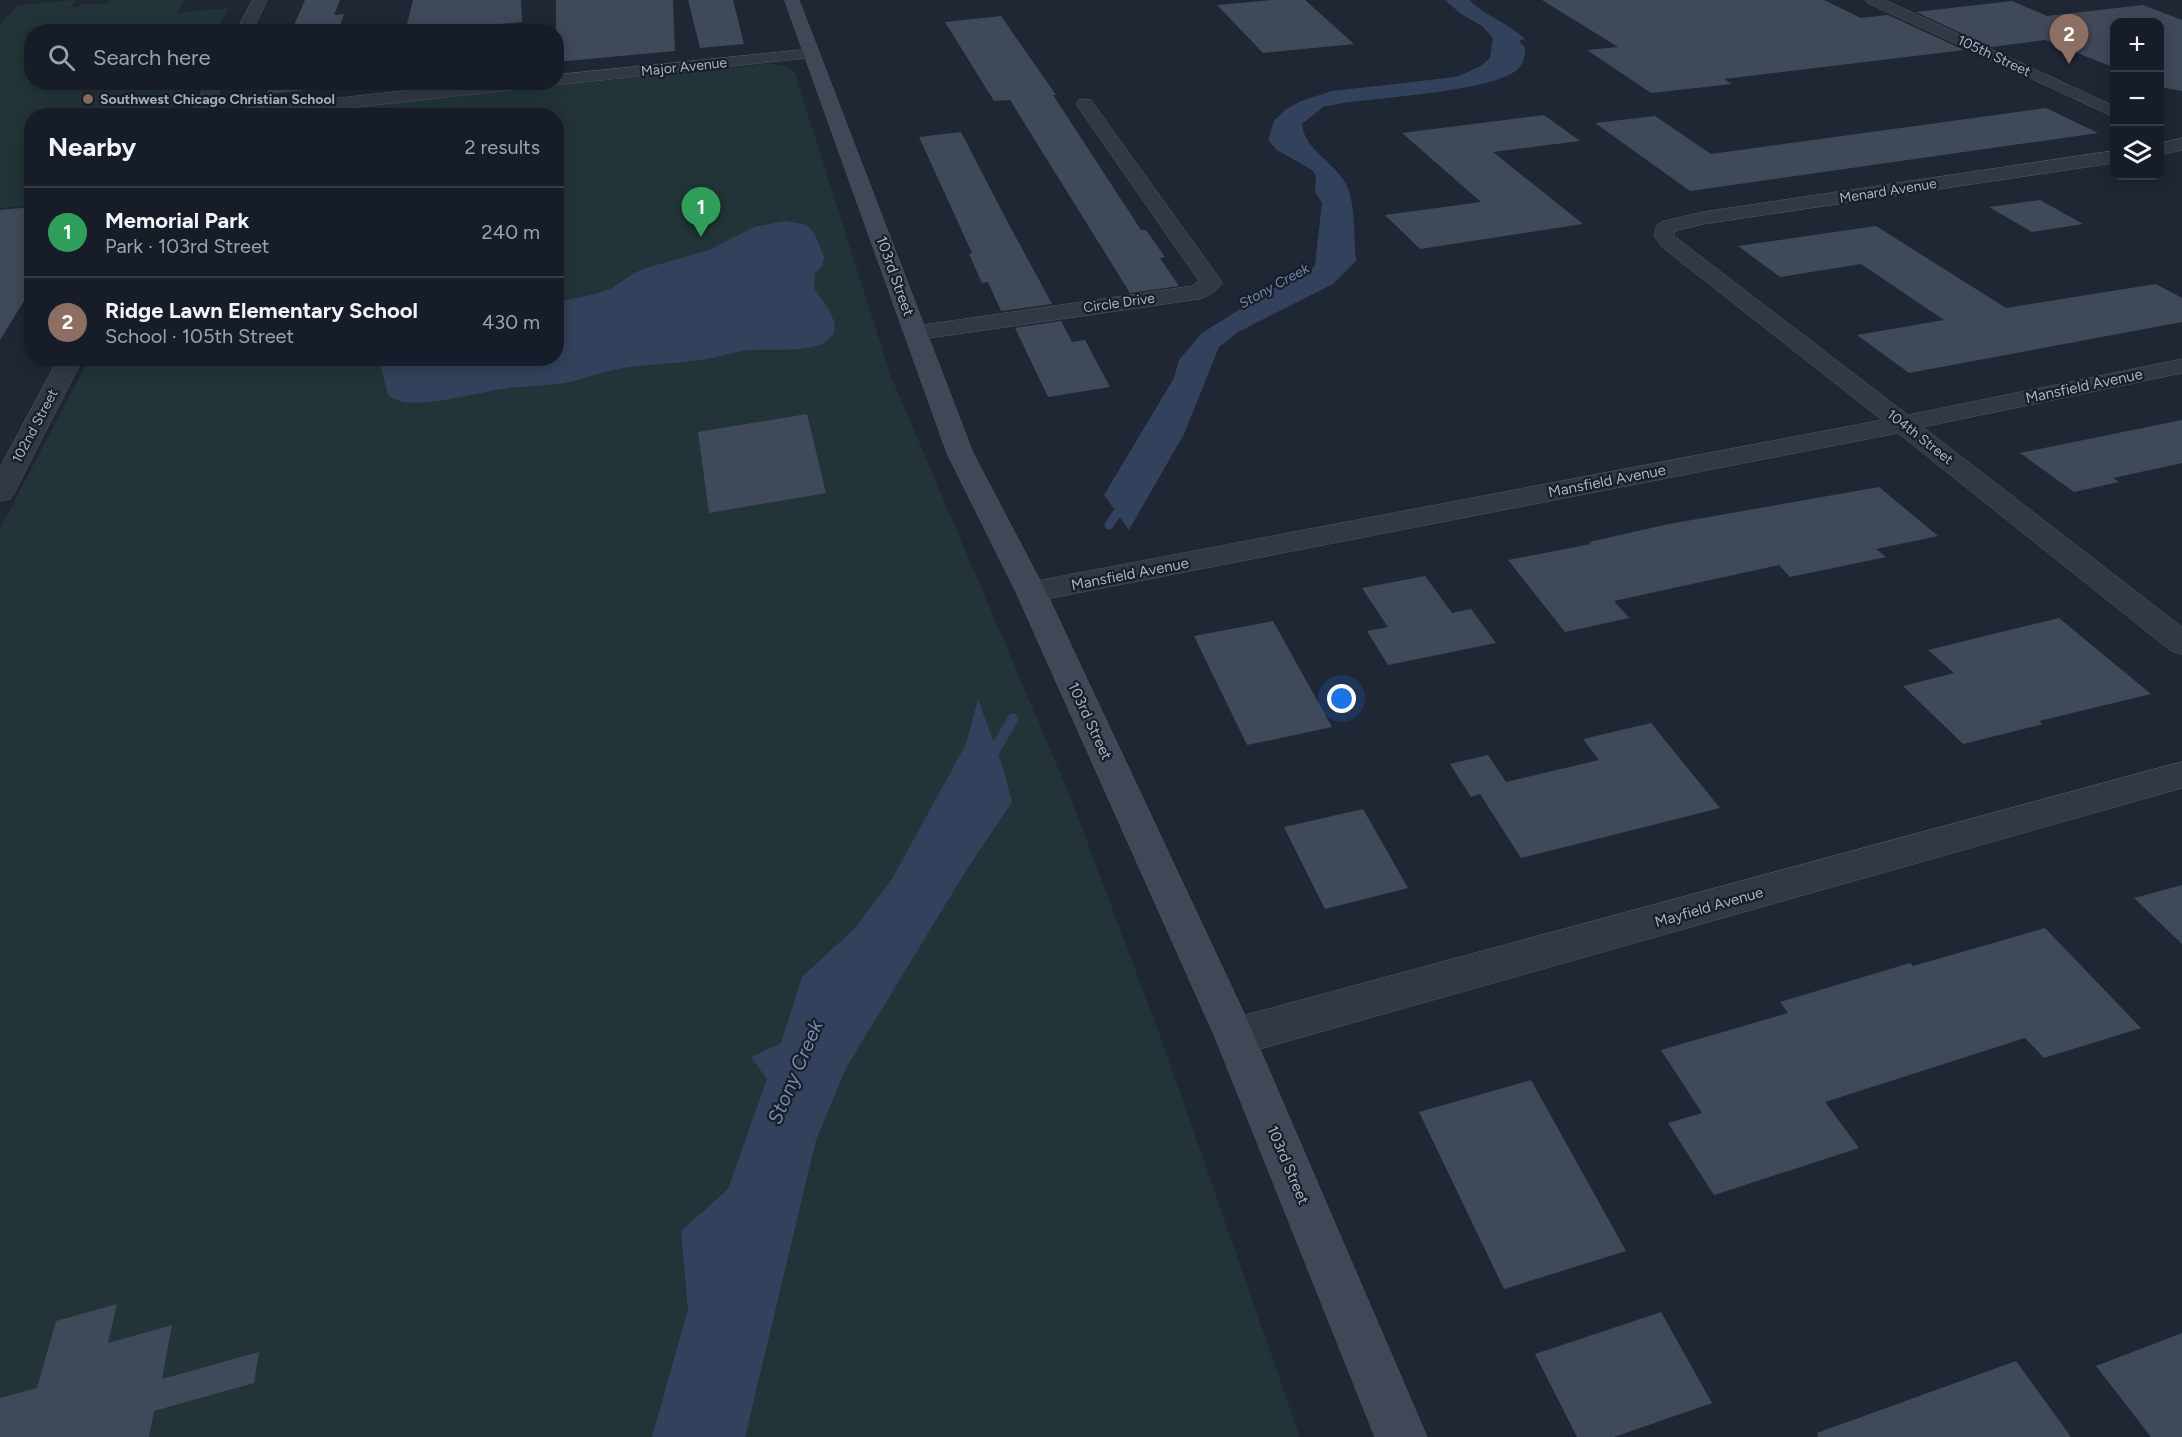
<!DOCTYPE html>
<html lang="en">
<head>
<meta charset="utf-8">
<style>
  :root { --surface:#171d28; --page:#202630; --text:#f1f3f6; --muted:#9ea2a8; --line:#363b45; --accent:#7da6f6 }
  body { margin:0; font-family:Figtree,sans-serif; background:var(--page); color:var(--text) }
  .controls { position:absolute; right:18px; top:18px; display:grid; overflow:hidden; border-radius:12px; box-shadow:0 3px 15px #0003 }
  .controls button { width:54px; height:54px; display:grid; place-items:center; padding:0; border:0; border-bottom:2px solid var(--line); background:var(--surface); color:var(--text); font:30px sans-serif }
  .you { position:absolute; left:1342px; top:699px; width:21px; height:21px; margin:-15px; border:4px solid #fff; border-radius:50%; background:#1a73e8; box-shadow:0 0 0 9px #1a73e833 }
  .badge { display:grid; place-items:center; width:39px; height:39px; border-radius:50%; background:var(--accent); color:#fff; font-size:20px; font-weight:700 }
  .pin { position:absolute; translate:-50% -50px; filter:drop-shadow(0 2px 3px #0008) }
  .pin::after { content:''; position:absolute; top:32px; width:21px; height:18px; background:inherit; clip-path:polygon(0 0,100% 0,50% 100%) }
  .list { margin:0; padding:0; list-style:none }
  h2 { display:flex; justify-content:space-between; align-items:center; height:78px; margin:0; padding:0 24px; font-size:26px }
  h2 small { font-size:20px; font-weight:400; color:var(--muted) }
  .list li { display:grid; grid-template-columns:39px 1fr auto; gap:18px; align-items:center; box-sizing:border-box; height:90px; padding:0 24px; border-top:2px solid var(--line) }
  .list b { display:block; font-size:22px; white-space:nowrap }
  .list p { margin:0; font-size:20px; white-space:nowrap; color:var(--muted) }
  .list em { font-size:20px; font-style:normal; color:var(--muted) }
  .icon { flex:none; width:33px; height:33px; fill:none; stroke:currentColor; stroke-width:2; stroke-linecap:round; stroke-linejoin:round }
  .map { position:relative; flex:none; width:2182px; height:1437px; overflow:hidden }
  .search { position:absolute; background:var(--surface); box-shadow:0 3px 15px #0003; left:24px; top:24px; width:540px; height:66px; display:flex; align-items:center; gap:15px; box-sizing:border-box; padding:0 21px; border-radius:24px; color:var(--muted); font-size:22px }
  .panel { position:absolute; background:var(--surface); box-shadow:0 3px 15px #0003; left:24px; top:108px; width:540px; height:258px; border-radius:24px }
  .map>svg:first-child { display:block }
  .green { fill:#223437 }
  .water { fill:#32425c }
  .lines { fill:none; stroke-linecap:round; stroke-linejoin:round }
  .stream-far1 { stroke:#32425c; stroke-width:9 }
  .stream { stroke:#32425c; stroke-width:11 }
  .building { fill:#40495a }
  .street-casing { stroke:#505664; stroke-width:1 }
  .secondary-casing { stroke:#505664; stroke-width:1 }
  .street { fill:#323945; fill-rule:evenodd }
  .secondary { fill:#404858; fill-rule:evenodd }
  .education-dot { fill:#8d6e63; stroke:#181e2a; stroke-width:2 }
  .labels { text-anchor:middle; dominant-baseline:central; stroke-width:4.5; stroke-linejoin:round; paint-order:stroke }
  .far-street-label { font-size:14px; fill:#acb3c3; stroke:#181e2a }
  .far-poi-label { font-size:14px; font-weight:bold; fill:#acb3c3; stroke:#181e2a; text-anchor:start }
  .far-water-label { font-size:14px; font-style:italic; fill:#7489ab; stroke:#181e2a }
  .street-label { font-size:15px; fill:#acb3c3; stroke:#181e2a }
  .near-water-label { font-size:20px; font-style:italic; fill:#7489ab; stroke:#181e2a }
</style>
</head>
<body>
<div class="map">
<svg width="2182" height="1437" viewBox="0 0 2182 1437">
  <rect width="100%" height="100%" fill="#1f2735"/>
  <path class="green" d="M74 0H76L71 8 85 4H107L111 0H184L176 13 229 8 215 31 32 32V82L186 83 167 115 32 116 31 205 0 208V25L18 5Z
    M768 64 786 66 794 71 890 374 1070 796 1162 1041 1300 1437H0V529L89 359 556 358V116L269 115Z"/>
  <path class="water" d="M1445 0H1469C1488 18 1507 22 1525 39L1519 41 1525 48C1525 56 1524 63 1518 69 1495 91 1377 98 1342 103L1323 107 1302 124C1304 152 1341 165 1349 191 1355 209 1354 242 1356 261L1333 284 1238 332 1219 347 1184 434 1129 530 1104 495 1174 378 1179 360 1202 333 1282 283 1309 273 1315 265 1322 203 1315 192 1316 176 1312 170 1277 150 1268 140 1274 121 1285 110 1301 101 1332 91 1456 77 1481 66 1490 58 1493 38 1482 26 1461 14Z
    M785 221 803 224 811 229 816 237 824 257 822 266 815 273 814 288C820 297 839 320 834 332 825 356 768 348 749 350 732 352 716 358 700 360 673 364 645 364 618 369 602 372 586 378 570 382 554 385 537 386 520 387 490 387 410 416 388 395L379 359 556 358 557 302 595 294 612 288 634 273 646 268 709 250 754 227Z
    M978 699 1002 765 1012 802 967 869 846 1068 816 1140 745 1437H652L688 1310 681 1231 728 1189 767 1079 751 1057 781 1043 802 977 855 928 892 879 966 744Z"/>
  <g class="lines">
    <path class="stream-far1" d="M1109 525 1124 503"/>
    <path class="stream" d="M990 758 1013 719"/>
  </g>
  <path class="building" d="M305 0H340L334 15 344 14 339 29 371 26 370 32H291Z
    M413 0H521L522 22 405 32Z
    M556 0H673L675 51 556 62Z
    M688 0H733L744 44 700 48Z
    M1273 0H1305L1354 44 1263 53 1217 5Z
    M1542 0H1824L1861 18 1888 15 1964 50 1724 79 1732 84 1651 93 1587 50 1618 47Z
    M2012 1 2047 16 2143 5 2182 20V91L2160 87V22H2115V68L2045 40 1991 47 1916 12Z
    M1001 16 1056 95H1053L1141 230H1146L1165 257 1160 258 1179 286 1130 293 1010 100 994 101 945 22Z
    M271 82H355L354 85 267 94Z
    M2046 108 2098 133 1690 191 1595 123 1655 116 1711 154Z
    M1544 115 1580 141 1493 152 1583 224 1420 249 1385 215 1481 202 1402 133Z
    M961 132 1006 219 1052 304 1001 311 988 282 982 283 969 254 972 253 919 137Z
    M2040 200 2083 224 2032 232 1989 207Z
    M32 207V288L0 340V210Z
    M1876 226 2006 308 2156 284 2182 298V322L1909 373 1857 335 1944 320 1861 264 1780 277 1738 246Z
    M1061 321 1072 342 1085 340 1110 387 1048 397 1015 328Z
    M807 414 826 493 709 513 698 432Z
    M2182 420V463L2113 478 2119 482 2074 492 2020 453Z
    M1879 487 1938 536 1876 549 1886 557 1790 577 1779 565 1614 601 1629 618 1565 632 1508 560 1591 544 1589 542 1669 524Z
    M1425 576 1452 613 1471 609 1496 643 1388 665 1367 631 1388 627 1362 588Z
    M2059 618 2151 694 2039 721 2043 724 1963 744 1903 686 1954 673 1928 650Z
    M1273 621 1332 727 1247 745 1194 636Z
    M1651 723 1720 808 1521 858 1480 794 1471 797 1450 764 1488 755 1506 782 1599 760 1583 739Z
    M1363 809 1408 888 1325 909 1284 827Z
    M2182 885V944L2134 898Z
    M2045 928 2141 1028 2044 1058 2025 1038 1825 1102 1859 1148 1714 1195 1668 1123 1702 1113 1661 1050 1788 1013 1780 1002 1910 963 1913 966Z
    M1531 1080 1626 1251 1504 1289 1419 1112Z
    M117 1304 108 1343 172 1325 162 1379 259 1352 254 1383 154 1411 149 1437H0V1398L37 1388 56 1321Z
    M1661 1312 1712 1403 1614 1437H1577L1535 1354Z
    M2182 1333V1437H2151L2096 1366Z
    M2016 1361 2071 1437H1818L1817 1433Z"/>
  <g class="lines">
    <defs>
      <path id="street" d="M253 0H267L252 32H236Z
        M1866 0H1885L2114 106V117L1868 3Z
        M811 49 817 51 819 54 817 57 556 85 549 82H556V75Z
        M207 82H224L208 116H190Z
        M484 82H544L536 87 276 116H213L222 111Z
        M1085 99 1091 100 1219 278 1222 283C1216 291 1209 296 1199 299L916 340 908 338 904 333 908 328 916 326 1192 286 1199 281 1076 104 1079 100Z
        M2182 138V150L2160 155V144Z
        M2114 151V163L1703 224 1678 230 1674 232V236L1908 415 2182 359V373L1923 427 2182 627V654L2171 651 1898 433 1031 602 1020 599 1016 592 1020 585 1031 582 1882 420 1662 247 1654 236 1657 225 1664 221 1703 212Z
        M59 358H83L14 493 10 499 0 501V468Z
        M2182 762V788L1235 1056 1221 1050 1215 1037 1221 1024 1235 1018Z"/>
      <path id="secondary" d="M785 0H799L973 453 1046 592 1249 1024 1427 1437H1375L1215 1037 1016 592 947 453Z"/>
    </defs>
    <use href="#street" class="street-casing"/>
    <use href="#secondary" class="secondary-casing"/>
    <use href="#street" class="street"/>
    <use href="#secondary" class="secondary"/>
  </g>
  <circle class="education-dot" cx="88" cy="99" r="6"/>
  <g class="labels">
    <g class="far-street-label">
      <text transform="translate(1994 56) rotate(25)">105th Street</text>
      <text transform="translate(684 67) rotate(-6)">Major Avenue</text>
      <text transform="translate(1888 191) rotate(-9)">Menard Avenue</text>
      <text transform="translate(1119 303) rotate(-8)">Circle Drive</text>
      <text transform="translate(35 426) rotate(-62)">102nd Street</text>
      <text transform="translate(1920 437) rotate(38)">104th Street</text>
    </g>
    <g class="far-poi-label">
      <text x="100" y="99">Southwest Chicago Christian School</text>
    </g>
    <g class="far-water-label">
      <text transform="translate(1274 286) rotate(-29)">Stony Creek</text>
    </g>
    <g class="street-label">
      <text transform="translate(895 276) rotate(70)">103rd Street</text>
      <text transform="translate(2084 386) rotate(-12)">Mansfield Avenue</text>
      <text transform="translate(1607 481) rotate(-11)">Mansfield Avenue</text>
      <text transform="translate(1130 574) rotate(-11)">Mansfield Avenue</text>
      <text transform="translate(1090 721) rotate(65)">103rd Street</text>
      <text transform="translate(1709 907) rotate(-16)">Mayfield Avenue</text>
      <text transform="translate(1288 1165) rotate(67)">103rd Street</text>
    </g>
    <g class="near-water-label">
      <text transform="translate(795 1072) rotate(-67)">Stony Creek</text>
    </g>
  </g>
</svg>
<div class="controls">
<button>+</button>
<button>−</button>
<button><svg class="icon" aria-label="layers" viewBox="0 0 24 24"><path d="M12 4l9 5-9 5-9-5zM3 14l9 5 9-5"/></svg></button>
</div>
<div class="you"></div>
<div class="pin badge" style="left:701px;top:237px;background:#2e9e5b">1</div>
<div class="pin badge" style="left:2069px;top:64px;background:#8d6e63">2</div>
<div class="search"><svg class="icon" aria-label="search" viewBox="0 0 24 24"><circle cx="10" cy="10" r="6"/><path d="M15 15l6 6"/></svg>Search here</div>
<section class="panel">
<h2>Nearby<small>2 results</small></h2>
<ul class="list">
<li><span class="badge" style="background:#2e9e5b">1</span><div><b>Memorial Park</b><p>Park · 103rd Street</p></div><em>240 m</em></li>
<li><span class="badge" style="background:#8d6e63">2</span><div><b>Ridge Lawn Elementary School</b><p>School · 105th Street</p></div><em>430 m</em></li>
</ul>
</section>
</div>
</body>
</html>
